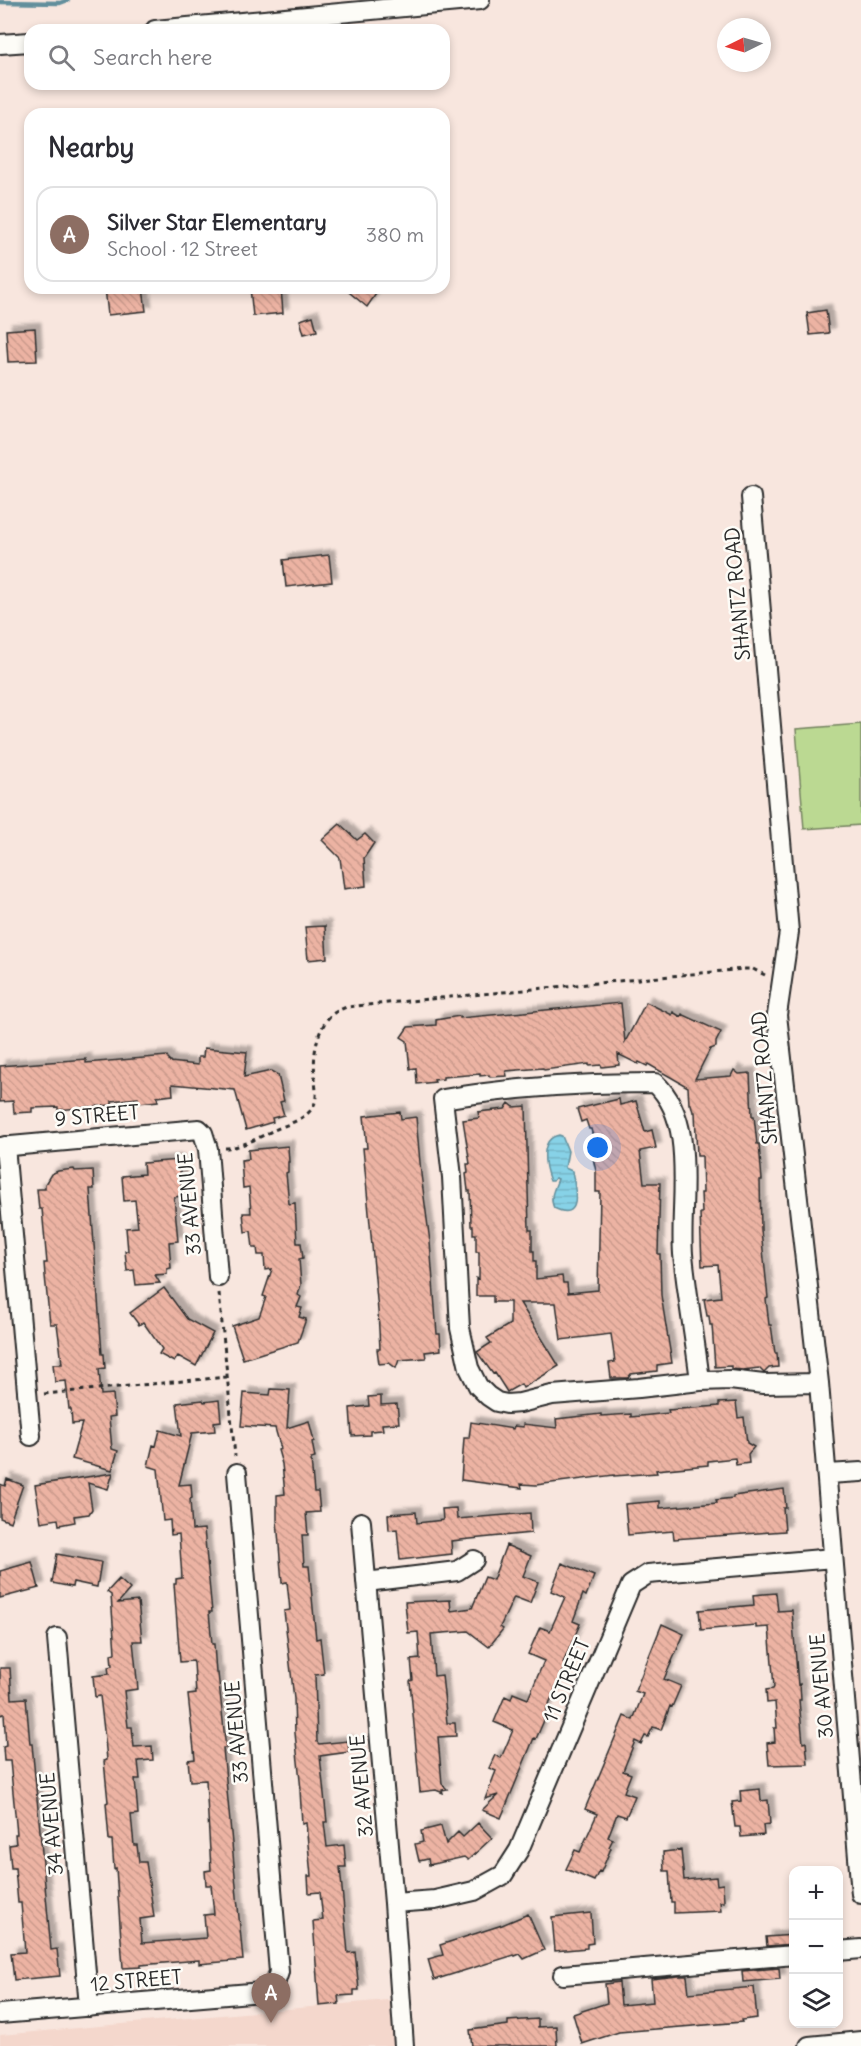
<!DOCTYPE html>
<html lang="en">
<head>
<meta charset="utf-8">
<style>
  :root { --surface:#fff; --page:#f2f2f3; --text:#2b2b33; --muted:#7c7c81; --line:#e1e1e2; --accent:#1f6fb2 }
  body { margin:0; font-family:Delius,sans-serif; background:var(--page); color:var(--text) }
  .controls { position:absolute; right:18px; bottom:18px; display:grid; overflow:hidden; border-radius:12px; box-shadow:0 3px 9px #0003 }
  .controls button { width:54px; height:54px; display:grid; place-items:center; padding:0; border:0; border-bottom:2px solid var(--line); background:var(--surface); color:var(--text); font:30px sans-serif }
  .compass { position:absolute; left:717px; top:18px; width:54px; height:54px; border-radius:50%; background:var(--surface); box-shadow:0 3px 9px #0003; rotate:265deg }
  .you { position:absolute; left:598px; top:1148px; width:21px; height:21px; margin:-15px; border:4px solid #fff; border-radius:50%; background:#1a73e8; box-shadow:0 0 0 9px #1a73e833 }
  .badge { display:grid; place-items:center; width:39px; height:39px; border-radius:50%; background:var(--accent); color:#fff; font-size:20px; font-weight:700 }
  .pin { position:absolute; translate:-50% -50px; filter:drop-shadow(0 2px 3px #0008) }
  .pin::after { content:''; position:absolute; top:32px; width:21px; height:18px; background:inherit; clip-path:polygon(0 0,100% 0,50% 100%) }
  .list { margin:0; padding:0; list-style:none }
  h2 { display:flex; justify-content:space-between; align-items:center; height:78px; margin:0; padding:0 24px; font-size:26px }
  h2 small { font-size:20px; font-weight:400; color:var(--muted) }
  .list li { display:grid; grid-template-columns:39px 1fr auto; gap:18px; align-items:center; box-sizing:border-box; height:96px; margin:0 12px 12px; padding:0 12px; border:2px solid var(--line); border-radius:18px }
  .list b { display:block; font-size:22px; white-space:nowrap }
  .list p { margin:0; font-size:20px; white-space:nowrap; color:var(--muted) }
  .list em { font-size:20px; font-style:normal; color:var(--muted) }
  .icon { flex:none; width:33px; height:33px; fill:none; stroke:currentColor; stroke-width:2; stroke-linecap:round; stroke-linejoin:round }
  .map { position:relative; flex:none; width:861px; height:2046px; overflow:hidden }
  .search { position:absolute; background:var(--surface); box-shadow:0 3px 9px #0003; left:24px; top:24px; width:426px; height:66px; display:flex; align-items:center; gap:15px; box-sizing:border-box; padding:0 21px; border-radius:18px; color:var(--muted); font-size:22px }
  .panel { position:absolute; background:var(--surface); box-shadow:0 3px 9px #0003; left:24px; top:108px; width:426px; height:186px; border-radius:18px }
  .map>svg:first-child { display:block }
  .built { fill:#f4d7cc }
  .green { fill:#bbd992; stroke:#73825e; stroke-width:1.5 }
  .water { fill:url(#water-rules); stroke:#628f9c; stroke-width:1.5 }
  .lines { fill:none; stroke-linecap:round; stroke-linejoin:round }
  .stream { stroke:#628f9c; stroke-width:4.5 }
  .building { fill:url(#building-back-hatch); stroke:#2b2b2b; stroke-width:1.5; filter:url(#shadow) }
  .minor-casing { stroke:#2b2b2b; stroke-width:22 }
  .path { stroke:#2b2b2b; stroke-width:3; stroke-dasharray:4.5 4.5; stroke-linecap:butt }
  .minor { stroke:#fdfcf7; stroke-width:18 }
  .labels { text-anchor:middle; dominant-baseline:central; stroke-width:5; stroke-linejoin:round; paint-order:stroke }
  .street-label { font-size:20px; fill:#2b2b2b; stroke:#fdfcf7 }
</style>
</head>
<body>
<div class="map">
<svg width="861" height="2046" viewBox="0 0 861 2046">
  <defs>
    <pattern id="water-rules" width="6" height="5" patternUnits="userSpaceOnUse" patternTransform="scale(1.5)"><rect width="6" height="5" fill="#87d2e7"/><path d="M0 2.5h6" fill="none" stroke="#75b4c6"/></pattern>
    <pattern id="building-back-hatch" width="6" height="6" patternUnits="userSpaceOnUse" patternTransform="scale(1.5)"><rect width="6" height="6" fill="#ecb3a3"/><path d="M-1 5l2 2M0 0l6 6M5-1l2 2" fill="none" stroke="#cb9a8c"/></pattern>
    <filter id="shadow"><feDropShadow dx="5.5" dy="-5.5" stdDeviation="1.5" flood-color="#0004"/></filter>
  </defs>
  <rect width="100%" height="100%" fill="#f8e6de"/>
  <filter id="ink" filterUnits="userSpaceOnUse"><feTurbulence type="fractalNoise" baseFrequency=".0167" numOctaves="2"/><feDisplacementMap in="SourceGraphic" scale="12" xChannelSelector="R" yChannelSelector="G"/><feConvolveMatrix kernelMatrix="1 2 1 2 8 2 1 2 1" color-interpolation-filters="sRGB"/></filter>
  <g filter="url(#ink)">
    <path class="built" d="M398 1999 403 2046H0V2035Z"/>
    <path class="green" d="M861 724V825L804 829 796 729Z"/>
    <path class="water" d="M559 1135 562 1136 568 1151 565 1168 572 1171C575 1186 584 1223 554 1208 549 1197 554 1190 558 1179L555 1178 553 1181H550C544 1166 539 1139 559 1135Z"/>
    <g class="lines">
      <path class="stream" d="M0 2 60 3 68 0"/>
    </g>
    <path class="building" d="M105 288H143L146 311 108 315Z
      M250 288H281L283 313 253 316Z
      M344 288H380L367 307Z
      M826 310 829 333 810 335 807 313Z
      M313 316 317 331 304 334 300 320Z
      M35 328 37 361 8 362 6 330Z
      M329 555 332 582 286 587 283 560Z
      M340 824 357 840 365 834 374 843 364 858 366 886 344 889 340 858 322 840Z
      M325 926 327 958 308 960 305 927Z
      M646 1002 672 1015 673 1012 681 1017 682 1014 721 1032 716 1042V1047L710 1049 695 1079 731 1076 734 1070 739 1074 750 1073 752 1116H754L757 1144H759L762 1180H760L761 1230 768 1298 766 1299 769 1325H771L775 1353H777L778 1367 769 1368 764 1373 759 1368 743 1370 731 1369V1366L715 1367 712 1325H710L709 1316H707L704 1299 721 1297 718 1265 702 1266 700 1213H702L701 1193H703L702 1156H697L695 1112H693L691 1104H689L688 1087 648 1064 647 1066 639 1062 638 1064 618 1054 619 1065 602 1067 601 1065 589 1066V1064L544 1070 543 1068 506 1071 507 1076 490 1077 489 1075 480 1076V1074L443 1077V1079L434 1080 435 1082 417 1084 416 1068 410 1069 407 1041 401 1037 408 1027 436 1025V1020L447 1018 460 1016V1018L621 1003 625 1042Z
      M204 1048 247 1052 244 1077 271 1071 278 1075 284 1101 280 1102 284 1115 272 1118 273 1122 246 1130 235 1090 172 1084 173 1095 157 1097 158 1101 138 1103V1098L112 1101V1105L58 1110V1107L32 1108V1112L14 1113 13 1101 0 1102V1066L86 1059V1063L167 1056 170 1062 198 1065V1057H203Z
      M619 1099 620 1105 636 1101 645 1132 652 1130 656 1148 640 1151 644 1183H660L658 1254H660L661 1295 672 1363 657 1365V1371L631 1374 628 1378H611L609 1363 615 1362 611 1334 561 1340 556 1303H520L559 1366 523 1388 521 1384 507 1392 495 1373 493 1374 477 1352 491 1343 487 1338 510 1324V1302H493V1296H476V1278L479 1279V1252H476V1234H473V1226H471L470 1191H468L466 1174 468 1173 467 1164H470L463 1120 479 1118 478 1112 505 1109 509 1103 514 1107 526 1106 529 1230H532V1251H534V1261H536V1279L562 1276 563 1283H567L568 1293 598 1290 600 1192H596V1171L592 1154 597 1153 591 1129H589L586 1120 581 1122 577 1109Z
      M400 1112 401 1119 416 1117 421 1174 430 1242 437 1334H440L441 1350 425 1352 426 1358 399 1360 396 1368 389 1363 379 1364 377 1349H380L378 1311 363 1148H367L364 1116Z
      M288 1146 289 1162H288V1172L286 1173 289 1204 295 1203 297 1243H301L303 1258 299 1259 301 1285 298 1295 301 1297 297 1307 302 1308 299 1317 306 1319 298 1342 243 1359 232 1326 259 1317 266 1297 263 1296 272 1269 265 1270 264 1255H258L257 1248H253L251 1231 245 1232 243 1213H251L249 1187 243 1188 241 1160 249 1159 248 1150Z
      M179 1160 182 1196 174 1197 178 1241 169 1242 171 1268 167 1269V1274L155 1275 160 1283 136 1285 134 1270 127 1271 125 1251H128L126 1228 138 1227 135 1200 124 1201 122 1176 144 1174 143 1163Z
      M74 1169 75 1171 93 1170 94 1189H90L102 1354H104L105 1368 99 1369 101 1395 113 1394 115 1416 109 1417 112 1449 118 1451 112 1470 72 1459 82 1423 72 1424 71 1409H69L66 1381 55 1382 53 1364H62L59 1339 57 1324H50L45 1276 44 1263H47L42 1209H39L37 1189H45V1184L51 1174 58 1171Z
      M164 1288 187 1319 213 1333 196 1366 178 1356 174 1362 159 1354 162 1349 143 1322 139 1325 130 1313Z
      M271 1389 290 1390 287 1428 309 1421 314 1441 312 1442 315 1458 311 1459 314 1492H318L320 1512 306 1513 308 1535H302L304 1566H309L316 1639 320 1638 324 1674 315 1675 317 1742 319 1744 348 1741 349 1752 320 1756 327 1822H324L327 1847 344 1845 346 1867H340L348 1953 355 1952 359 1990H354V1995L338 1996 339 2004 319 2006 313 1921 323 1920 320 1892 309 1893 308 1876H311L306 1823 302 1824 300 1790H301L295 1733 294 1699 284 1611 290 1610 287 1582 282 1583 277 1520V1495L285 1494 282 1464 278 1450 281 1449 275 1428 241 1426 244 1393 270 1395Z
      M381 1396V1405L397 1404 399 1423 382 1424 383 1430 370 1431V1435L352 1436 350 1408 369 1406 368 1397Z
      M203 1400 204 1402 219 1400 221 1421 214 1422 215 1431 192 1433 179 1485 191 1484 192 1498 190 1499 192 1530 204 1529 212 1612H209L212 1644H214L216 1673H218L225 1740 226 1748H223L243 1960 199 1964V1960L141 1965V1967L123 1968 116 1868 114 1869 112 1840H109L106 1803 108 1802 104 1761 107 1760 105 1739 100 1696 95 1697 93 1676 109 1674 108 1667 112 1666 111 1654 115 1653 111 1595 107 1592 119 1579 130 1589 118 1603 138 1601 142 1641H133L138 1689 124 1691 128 1727H132L134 1747 152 1746 153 1760 138 1761 140 1779H135L138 1814 131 1815 134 1845H137L139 1862H146L154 1917 140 1919 142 1943 206 1938 204 1915 214 1914 211 1885H206L205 1871 211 1870 206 1780 190 1781 188 1760 195 1759 188 1695 196 1694 194 1663 193 1661 180 1662 174 1584H176V1579L182 1578 179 1534 171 1535 170 1520 163 1521 158 1469 148 1466 153 1445 156 1446 160 1430 181 1436 177 1403Z
      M736 1402 738 1418 744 1417 747 1443 754 1447 748 1454 749 1463 736 1465 735 1458 708 1461V1465L656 1470 657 1473 614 1476V1475L536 1485 521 1484 522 1488 461 1480 464 1438H469L471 1422 513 1429 514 1426 523 1427V1424L557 1428 556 1419 601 1414V1416L631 1414V1417L669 1413 668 1410 719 1406V1403Z
      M113 1473 108 1489 88 1483 92 1509 89 1514 74 1516 75 1522 59 1525 58 1519 41 1522 35 1485Z
      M7 1479 23 1485 10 1522 0 1518V1484L5 1486Z
      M784 1489 786 1508H783L785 1531 674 1539 673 1531 628 1535 625 1504 660 1501V1508L717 1503 716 1500 733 1498V1496Z
      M456 1508 457 1519 530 1513 531 1533 451 1541 452 1554 400 1560 397 1529 389 1530 388 1514 416 1512 417 1523 443 1520 442 1509Z
      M506 1545 531 1556 523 1576 538 1582 530 1603 514 1597 500 1627 503 1629 489 1647 468 1631 431 1634 434 1676 442 1675 447 1723H455L456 1736 438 1737 442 1784 447 1789 442 1790 443 1793 436 1790 420 1792 410 1681 413 1680 411 1660 420 1659 418 1632 408 1633 405 1602 450 1600 451 1611 472 1608 485 1577 493 1580Z
      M57 1554 101 1562 97 1587 73 1582 72 1587 52 1583Z
      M32 1562 39 1588 0 1598V1571Z
      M562 1563 594 1576 586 1596 583 1594 573 1621 580 1624 563 1663 566 1664 543 1718H545L536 1739 534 1738 501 1818 482 1810 498 1795 485 1799 496 1771 489 1768 495 1755 501 1758 513 1730 494 1722 505 1696 511 1699 513 1693 528 1699 544 1661 528 1654 540 1627 550 1631 565 1597 551 1591Z
      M776 1593 778 1611 792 1610 798 1685 800 1684 801 1700H799L803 1743 806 1742 808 1764 769 1765 767 1743 775 1742 774 1728H777L775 1702 767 1703 766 1690 773 1689 774 1687 769 1627 756 1628V1625L701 1630 699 1610 754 1605 753 1595Z
      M662 1624 684 1634 664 1679 681 1686 672 1707 670 1706 661 1730 653 1727 648 1737 645 1736 641 1744 635 1741 623 1771 631 1774 624 1792 635 1796 626 1817 617 1814 608 1837 613 1839 609 1847 611 1848 601 1872 599 1871 594 1881 566 1869 575 1850 580 1852 597 1814 585 1809 624 1716 633 1720 643 1694 635 1691Z
      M0 1668H10L12 1699 26 1698 30 1744H32L51 1950 57 1949 60 1976 14 1980 11 1953 25 1952 21 1903H18L15 1868H11L9 1845 16 1844 15 1834H17L10 1761H4L3 1747 6 1746 4 1714 0 1715Z
      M760 1789 761 1801 768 1800 770 1824 763 1825 764 1835 741 1837 740 1827H735L732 1802 741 1801 740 1791Z
      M478 1823 492 1838 468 1860 464 1857 429 1865 428 1859 419 1861 415 1844 423 1842 421 1831 441 1826 446 1844 458 1832 463 1837Z
      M681 1850 684 1880 716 1877 717 1885 723 1884 724 1902H720L721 1911 674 1913V1902H671L669 1871H664L663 1852Z
      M591 1913 593 1943 587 1944V1948L555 1951 552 1917Z
      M528 1914 544 1950 524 1959 520 1954 515 1956 514 1955 434 1980 428 1959 443 1955 440 1945 502 1925Z
      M794 1935V1944L767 1946 766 1937Z
      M779 1968 780 1979 743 1982 742 1971Z
      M678 1976H687L689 1993 754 1987 757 2018 741 2020 742 2022 619 2032 582 2044 573 2014 607 2003 605 1984 619 1982 621 2005 653 2002 651 1979Z
      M538 2019V2027L556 2026 557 2046H472L470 2030 508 2025V2021Z"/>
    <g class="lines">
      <defs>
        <path id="minor" d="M155 30 480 0
          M0 44 30 42
          M751 497 789 932 777 1015 819 1383 861 1894
          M5 1146 31 1436
          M0 1147 199 1129 203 1133 208 1149 218 1277
          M700 1381C695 1338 687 1296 683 1254 679 1202 698 1122 655 1083 584 1083 513 1087 443 1099L452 1177 460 1328 469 1368 478 1386 488 1396 497 1402 507 1404 520 1403 552 1395 639 1388 700 1381 730 1380 763 1384 819 1383
          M828 1474 861 1472
          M361 1522 394 1903 404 2046
          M366 1582 457 1571 474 1560
          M57 1638 89 2007
          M394 1903 435 1900 474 1891 503 1875 519 1850 631 1585 648 1574 833 1558
          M838 1951 861 1949
          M563 1975 794 1955
          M0 2014 262 1992 274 1987 279 1972 237 1473
          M809 2046 861 2041"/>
      </defs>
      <use href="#minor" class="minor-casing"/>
      <path class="path" d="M225 1148C241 1148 257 1138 272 1131 285 1125 308 1119 314 1105 318 1097 315 1086 315 1078 313 1057 315 1033 330 1016 334 1012 340 1010 346 1007L744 969H753L765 975
        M219 1293 235 1456
        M44 1394 227 1377"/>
      <use href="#minor" class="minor"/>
    </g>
  </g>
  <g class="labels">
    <g class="street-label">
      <text transform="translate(737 594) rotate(-95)">SHANTZ ROAD</text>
      <text transform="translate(764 1078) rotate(-95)">SHANTZ ROAD</text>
      <text transform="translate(97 1115) rotate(-5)">9 STREET</text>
      <text transform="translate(189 1204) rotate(-95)">33 AVENUE</text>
      <text transform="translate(566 1680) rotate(-67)">11 STREET</text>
      <text transform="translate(821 1686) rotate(-95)">30 AVENUE</text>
      <text transform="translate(236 1732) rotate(-95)">33 AVENUE</text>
      <text transform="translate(361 1786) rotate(-95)">32 AVENUE</text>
      <text transform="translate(51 1824) rotate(-95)">34 AVENUE</text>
      <text transform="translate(136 1980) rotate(-5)">12 STREET</text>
    </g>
  </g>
</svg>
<div class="controls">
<button>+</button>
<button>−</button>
<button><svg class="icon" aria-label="layers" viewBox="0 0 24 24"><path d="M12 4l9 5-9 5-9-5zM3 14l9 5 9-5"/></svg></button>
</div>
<svg class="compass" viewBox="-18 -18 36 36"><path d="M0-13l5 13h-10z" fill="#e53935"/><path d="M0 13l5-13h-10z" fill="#7c7c81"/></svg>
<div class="you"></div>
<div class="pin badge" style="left:271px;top:2023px;background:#8d6e63">A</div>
<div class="search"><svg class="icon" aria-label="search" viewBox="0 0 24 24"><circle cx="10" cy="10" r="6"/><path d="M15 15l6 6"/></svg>Search here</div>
<section class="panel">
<h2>Nearby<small></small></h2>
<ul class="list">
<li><span class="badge" style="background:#8d6e63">A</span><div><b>Silver Star Elementary</b><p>School · 12 Street</p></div><em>380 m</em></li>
</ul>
</section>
</div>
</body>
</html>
